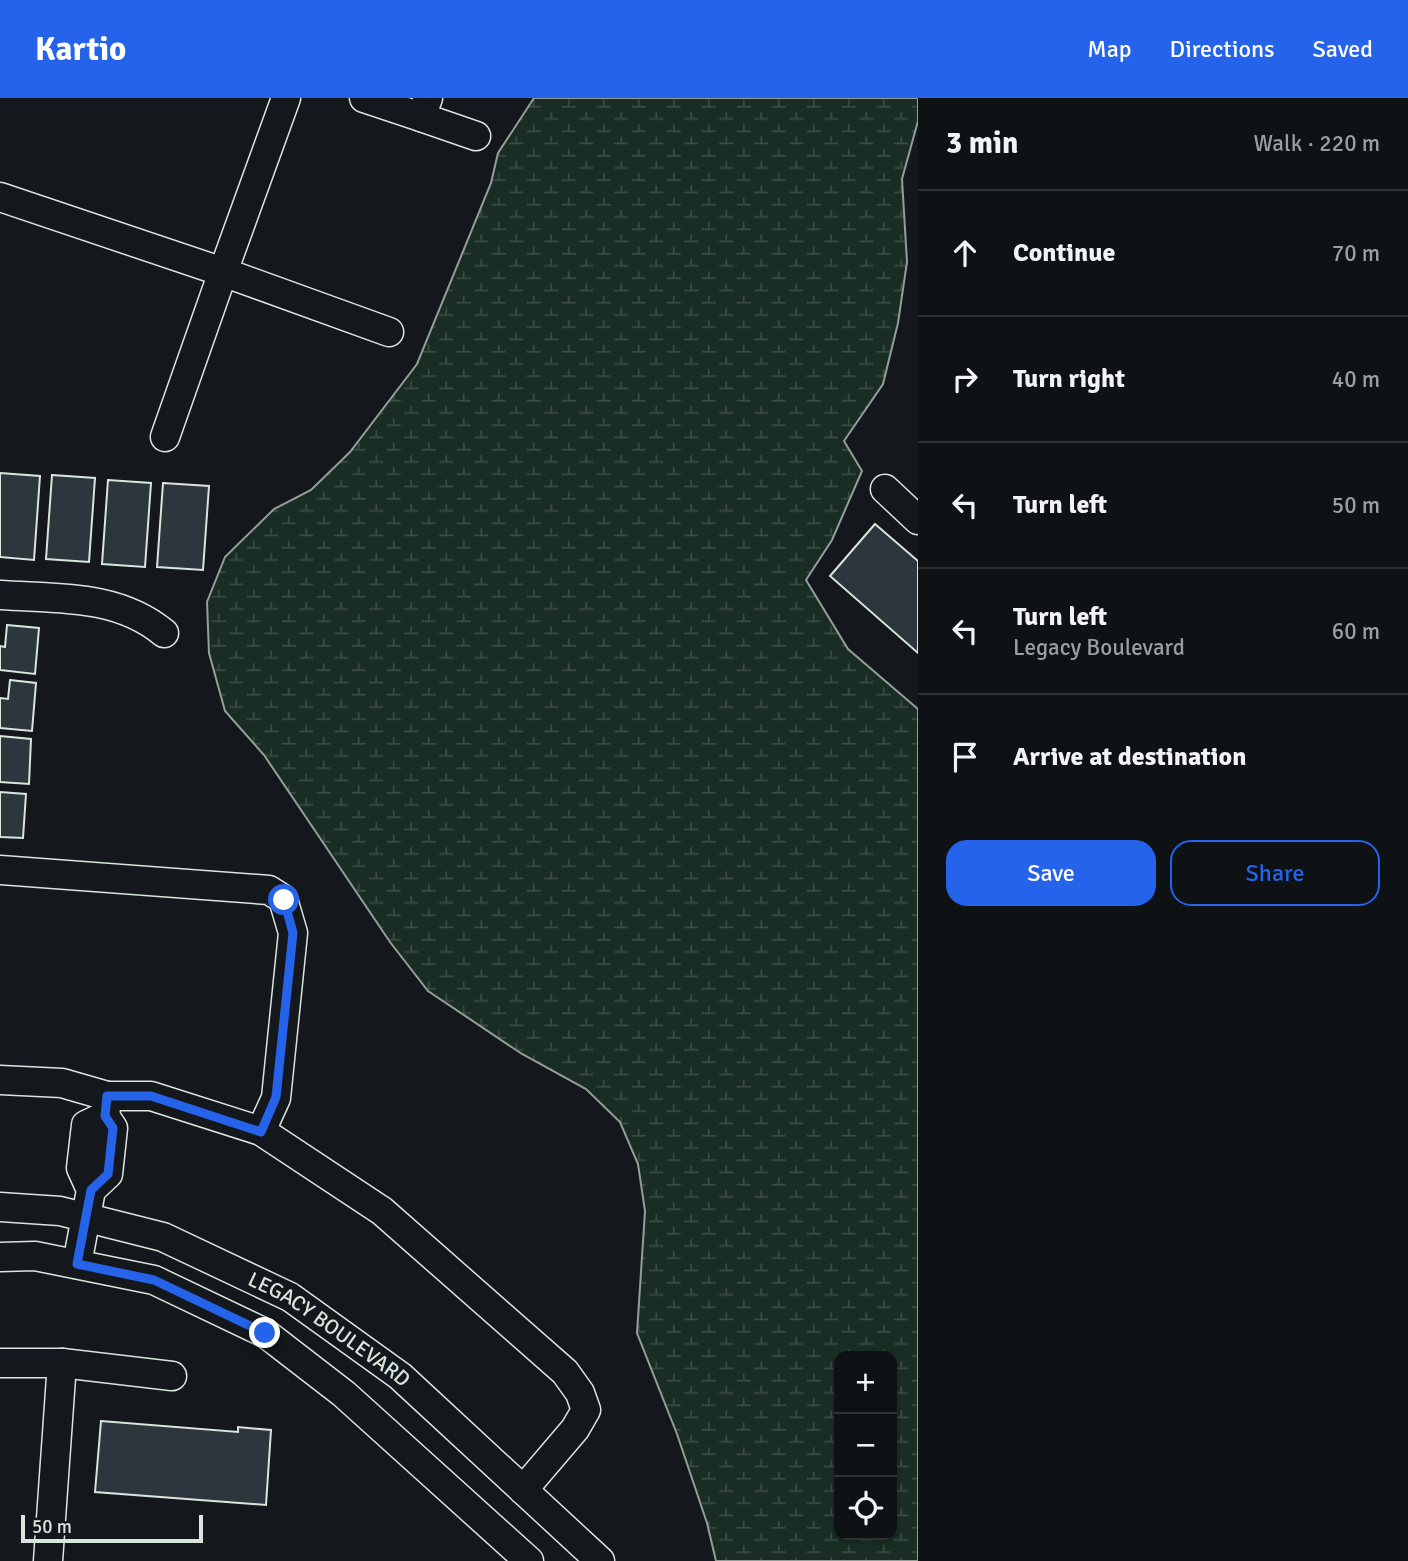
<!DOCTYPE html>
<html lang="en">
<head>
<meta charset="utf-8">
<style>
  :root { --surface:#0f1215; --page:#1d2022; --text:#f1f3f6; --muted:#9b9ea0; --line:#2f3234; --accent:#2563eb }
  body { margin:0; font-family:Signika,sans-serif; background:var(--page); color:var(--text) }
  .controls { position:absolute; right:21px; bottom:21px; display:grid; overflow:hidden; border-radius:14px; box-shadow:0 2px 5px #0004 }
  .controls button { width:63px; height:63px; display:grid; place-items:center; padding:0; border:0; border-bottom:2px solid var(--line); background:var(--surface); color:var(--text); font:35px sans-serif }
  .scale { position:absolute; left:21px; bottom:18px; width:182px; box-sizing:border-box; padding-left:7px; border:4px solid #d8e6dc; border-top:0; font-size:19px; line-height:24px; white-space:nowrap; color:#d8e6dc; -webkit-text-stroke:5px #14181c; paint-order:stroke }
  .stop { position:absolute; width:21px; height:21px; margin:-16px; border:5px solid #2563eb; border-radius:50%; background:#fff }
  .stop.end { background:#2563eb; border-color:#fff; box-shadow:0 2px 7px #0008 }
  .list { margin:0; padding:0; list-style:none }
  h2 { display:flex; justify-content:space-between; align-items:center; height:91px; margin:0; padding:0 28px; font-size:30px }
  h2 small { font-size:23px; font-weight:400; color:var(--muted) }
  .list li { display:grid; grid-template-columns:46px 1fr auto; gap:21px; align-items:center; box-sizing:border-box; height:126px; padding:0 28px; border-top:2px solid var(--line) }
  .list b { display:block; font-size:26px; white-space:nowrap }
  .list p { margin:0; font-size:23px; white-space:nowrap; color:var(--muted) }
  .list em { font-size:23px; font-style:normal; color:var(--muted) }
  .actions { display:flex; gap:14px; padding:21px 28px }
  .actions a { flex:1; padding:16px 0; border:2px solid var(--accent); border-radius:21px; text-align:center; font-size:24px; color:var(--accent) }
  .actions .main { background:var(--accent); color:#fff }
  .icon { flex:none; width:38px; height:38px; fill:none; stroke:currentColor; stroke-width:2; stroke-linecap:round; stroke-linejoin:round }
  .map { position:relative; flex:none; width:918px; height:1463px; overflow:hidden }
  header { display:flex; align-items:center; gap:42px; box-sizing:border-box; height:98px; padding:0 35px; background:var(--accent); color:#fff }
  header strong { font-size:33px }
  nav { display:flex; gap:38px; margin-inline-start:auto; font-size:24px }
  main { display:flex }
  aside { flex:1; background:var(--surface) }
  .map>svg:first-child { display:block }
  .wetland { fill:url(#wetland-marsh); stroke:#939e99; stroke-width:2; fill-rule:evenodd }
  .building { fill:#2c363c; stroke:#d8e6dc; stroke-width:2 }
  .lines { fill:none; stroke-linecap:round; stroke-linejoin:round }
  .minor-casing { stroke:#d8e6dc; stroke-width:31 }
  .minor { stroke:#14181c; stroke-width:28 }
  .route { stroke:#2563eb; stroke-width:9 }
  .labels { text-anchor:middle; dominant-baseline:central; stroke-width:5; stroke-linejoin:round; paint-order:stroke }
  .street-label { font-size:21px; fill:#d8e6dc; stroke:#14181c }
</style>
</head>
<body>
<header>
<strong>Kartio</strong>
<nav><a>Map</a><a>Directions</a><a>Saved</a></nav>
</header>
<main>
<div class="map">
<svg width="918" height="1463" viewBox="0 0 918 1463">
  <defs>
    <pattern id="wetland-marsh" width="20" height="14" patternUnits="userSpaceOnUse" patternTransform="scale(1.75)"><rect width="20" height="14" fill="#1a2d24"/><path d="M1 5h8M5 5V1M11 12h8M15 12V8" fill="none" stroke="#3b4b43"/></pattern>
  </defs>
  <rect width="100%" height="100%" fill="#14181c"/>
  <path class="wetland" d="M534 0H918V23L902 81 907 164 898 225 883 286 844 343 862 373 832 442 806 482 848 551 918 611V1463H716L707 1425 677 1336 637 1235 645 1113 638 1066 620 1024 586 991 522 956 428 893 390 844 264 657 225 613 209 555 207 504 225 459 274 411 311 392 350 354 417 266 491 85 498 55ZM892 1258V1437H839V1258Z"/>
  <path class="building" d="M0 375 40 378 34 462 0 459Z
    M52 377 95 380 89 464 46 461Z
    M108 382 151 385 145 469 102 466Z
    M163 385 209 388 203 472 157 469Z
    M875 426 918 463V555L830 478Z
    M7 527 39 530 35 576 0 572V548L5 549Z
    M10 582 36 585 32 633 0 630V600L8 601Z
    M0 638 31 641 29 686 0 684Z
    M0 694 26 696 23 740 0 739Z
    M101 1323 238 1334V1329L271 1332 266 1407 95 1394Z"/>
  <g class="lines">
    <defs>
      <g id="minor">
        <path d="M364 0 421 19 428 0"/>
        <path d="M421 19 476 38"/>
        <path d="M0 99 223 174 286 0"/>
        <path d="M165 339 223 174 389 234"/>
        <path d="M885 391 918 422"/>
        <path d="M0 497C58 501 117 496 164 535"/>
        <path d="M0 772 269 792 283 801 293 835 276 1000 261 1033"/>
        <path d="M0 982 62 985 107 998"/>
        <path d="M105 1018 107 998H151L261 1033 382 1113 565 1274 580 1295 586 1312 575 1331 523 1392"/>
        <path id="s1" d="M0 1109 60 1113 163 1139 290 1199 400 1278 600 1463"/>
        <path d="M0 1159 35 1158 154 1182 265 1235 344 1296 529 1463"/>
        <path d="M77 1166 91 1092 81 1070 86 1027 105 1018 113 1030 108 1076 91 1092"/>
        <path d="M0 1265H62L172 1278"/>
        <path d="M48 1463 62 1265"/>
      </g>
    </defs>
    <use href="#minor" class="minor-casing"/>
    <use href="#minor" class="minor"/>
  </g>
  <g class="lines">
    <path class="route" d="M265 1235 154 1182 77 1166 91 1092 108 1076 113 1030 105 1018 107 998H151L261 1034 276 999 293 835 284 802"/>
  </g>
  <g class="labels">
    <g class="street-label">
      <text stroke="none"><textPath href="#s1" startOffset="357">LEGACY BOULEVARD</textPath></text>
    </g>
  </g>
</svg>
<div class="controls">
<button>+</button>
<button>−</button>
<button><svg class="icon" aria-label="locate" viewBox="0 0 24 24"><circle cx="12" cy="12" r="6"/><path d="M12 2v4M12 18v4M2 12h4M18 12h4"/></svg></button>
</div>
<div class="scale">50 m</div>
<div class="stop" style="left:284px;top:802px"></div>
<div class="stop end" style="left:265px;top:1235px"></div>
</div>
<aside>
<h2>3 min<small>Walk · 220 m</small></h2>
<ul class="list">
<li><svg class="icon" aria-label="ahead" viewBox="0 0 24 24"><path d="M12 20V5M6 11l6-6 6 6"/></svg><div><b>Continue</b></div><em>70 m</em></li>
<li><svg class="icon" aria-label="right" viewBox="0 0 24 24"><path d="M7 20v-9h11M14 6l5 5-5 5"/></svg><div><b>Turn right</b></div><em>40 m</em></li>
<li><svg class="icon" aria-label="left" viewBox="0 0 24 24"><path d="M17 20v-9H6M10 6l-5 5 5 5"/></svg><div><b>Turn left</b></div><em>50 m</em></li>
<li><svg class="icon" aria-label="left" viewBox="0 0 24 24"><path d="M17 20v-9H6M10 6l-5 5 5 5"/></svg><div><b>Turn left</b><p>Legacy Boulevard</p></div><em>60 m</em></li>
<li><svg class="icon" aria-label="arrive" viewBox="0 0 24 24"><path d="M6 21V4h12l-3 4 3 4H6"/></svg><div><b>Arrive at destination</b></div></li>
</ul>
<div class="actions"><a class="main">Save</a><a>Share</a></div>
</aside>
</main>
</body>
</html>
